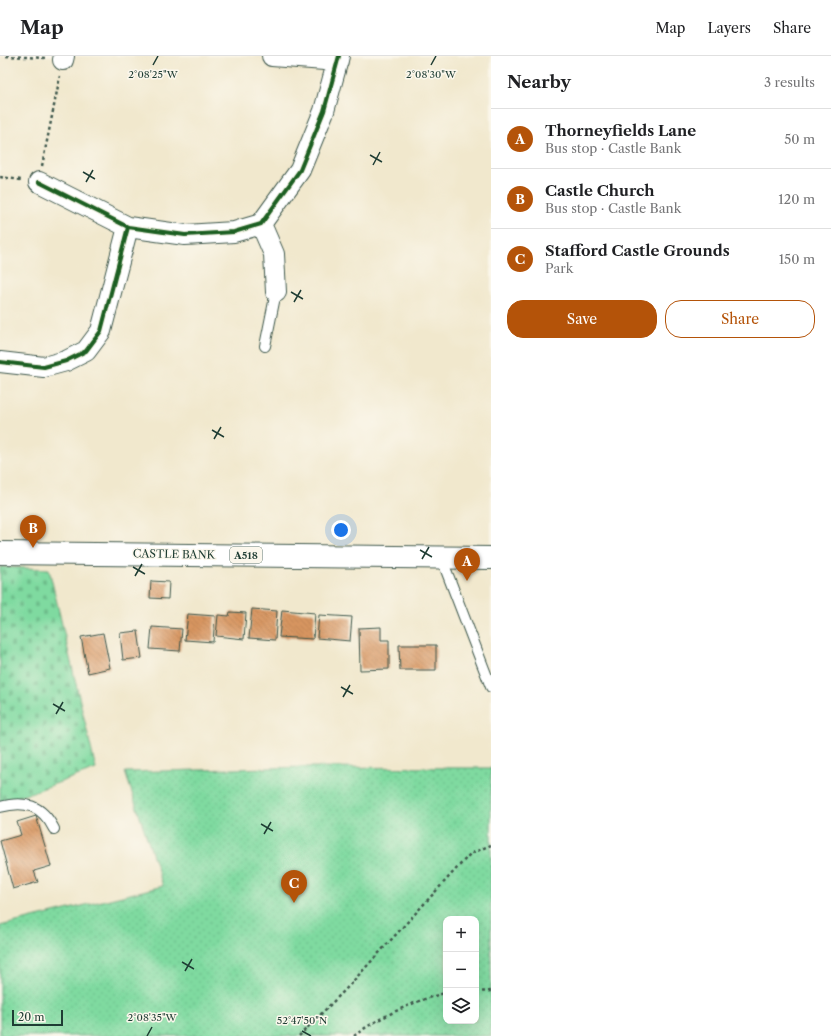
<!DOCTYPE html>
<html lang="en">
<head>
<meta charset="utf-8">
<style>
  :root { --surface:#fff; --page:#f6f6f6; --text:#202124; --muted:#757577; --line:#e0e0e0; --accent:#b45309 }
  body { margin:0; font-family:"Libre Caslon Text",serif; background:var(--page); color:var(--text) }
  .controls { position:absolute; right:12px; bottom:12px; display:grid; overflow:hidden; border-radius:8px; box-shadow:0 4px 16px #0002 }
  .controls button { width:36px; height:36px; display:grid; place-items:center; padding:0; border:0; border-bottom:1px solid var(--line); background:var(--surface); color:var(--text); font:20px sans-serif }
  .scale { position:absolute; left:12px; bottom:10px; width:51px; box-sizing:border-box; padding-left:4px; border:2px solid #1f3d34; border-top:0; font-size:11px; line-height:14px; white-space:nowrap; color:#1f3d34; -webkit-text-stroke:3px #fbf7ec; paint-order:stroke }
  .you { position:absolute; left:341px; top:474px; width:14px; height:14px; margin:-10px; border:3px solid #fff; border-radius:50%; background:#1a73e8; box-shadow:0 0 0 6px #1a73e833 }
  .badge { display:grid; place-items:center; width:26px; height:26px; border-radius:50%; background:var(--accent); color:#fff; font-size:13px; font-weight:700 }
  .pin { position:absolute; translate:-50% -33px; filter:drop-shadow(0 1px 2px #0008) }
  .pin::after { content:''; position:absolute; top:21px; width:14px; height:12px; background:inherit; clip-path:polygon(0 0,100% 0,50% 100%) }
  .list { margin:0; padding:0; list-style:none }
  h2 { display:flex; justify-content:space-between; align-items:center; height:52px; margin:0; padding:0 16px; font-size:17px }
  h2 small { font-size:13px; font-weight:400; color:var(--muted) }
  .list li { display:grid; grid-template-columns:26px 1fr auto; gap:12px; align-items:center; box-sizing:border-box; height:60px; padding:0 16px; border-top:1px solid var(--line) }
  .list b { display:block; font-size:15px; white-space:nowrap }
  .list p { margin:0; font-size:13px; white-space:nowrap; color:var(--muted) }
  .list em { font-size:13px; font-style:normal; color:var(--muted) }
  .actions { display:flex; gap:8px; padding:12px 16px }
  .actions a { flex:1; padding:9px 0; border:1px solid var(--accent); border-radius:16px; text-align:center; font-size:14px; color:var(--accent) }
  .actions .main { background:var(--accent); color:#fff }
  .icon { flex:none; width:22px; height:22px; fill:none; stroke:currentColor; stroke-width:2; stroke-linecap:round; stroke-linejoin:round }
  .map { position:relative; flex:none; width:491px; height:980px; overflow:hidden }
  header { display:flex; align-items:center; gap:24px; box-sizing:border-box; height:56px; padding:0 20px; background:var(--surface); border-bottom:1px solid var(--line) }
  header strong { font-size:19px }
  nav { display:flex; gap:22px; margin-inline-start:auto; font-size:14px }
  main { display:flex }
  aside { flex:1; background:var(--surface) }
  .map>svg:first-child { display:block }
  .cemetery { fill:url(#cemetery-stones); stroke:#4f8c6a }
  .park { fill:url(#park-dots); stroke:#4f8c6a; fill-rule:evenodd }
  .building { fill:url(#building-back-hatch) }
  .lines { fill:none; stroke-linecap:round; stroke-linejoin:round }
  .lane-casing { stroke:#3e574b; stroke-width:12 }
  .street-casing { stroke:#3e574b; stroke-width:22 }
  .highway-casing { stroke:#3e574b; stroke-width:24 }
  .path { stroke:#3e574b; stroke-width:2.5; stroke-dasharray:3 3; stroke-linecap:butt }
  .lane { stroke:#fff; stroke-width:10 }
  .street { stroke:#fff; stroke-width:20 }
  .highway { stroke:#fff; stroke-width:22 }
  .cycleway-casing { stroke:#fbf7ec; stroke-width:6 }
  .cycleway { stroke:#1b5e20; stroke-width:4 }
  .ticks { fill:none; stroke:#1f3d34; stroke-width:1.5 }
  .labels { text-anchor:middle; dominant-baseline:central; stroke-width:3; stroke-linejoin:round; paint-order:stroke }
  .shield { fill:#fbf7ec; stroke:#61756b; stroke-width:1 }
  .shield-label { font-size:10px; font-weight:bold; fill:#1f3d34 }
  .street-label { font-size:11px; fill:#1f3d34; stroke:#fbf7ec }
  .ticks-label { font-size:10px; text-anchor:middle; fill:#1f3d34; stroke:#fbf7ec; stroke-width:3; stroke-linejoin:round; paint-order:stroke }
</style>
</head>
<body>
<header>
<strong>Map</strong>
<nav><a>Map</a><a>Layers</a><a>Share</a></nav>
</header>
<main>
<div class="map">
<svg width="491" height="980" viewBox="0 0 491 980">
  <defs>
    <pattern id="cemetery-stones" width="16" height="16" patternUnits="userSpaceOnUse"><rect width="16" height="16" fill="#7fdaa0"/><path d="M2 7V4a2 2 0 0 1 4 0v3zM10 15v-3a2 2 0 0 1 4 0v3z" fill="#6dbc8a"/></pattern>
    <pattern id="park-dots" width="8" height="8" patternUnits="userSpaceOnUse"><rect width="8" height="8" fill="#7fdaa0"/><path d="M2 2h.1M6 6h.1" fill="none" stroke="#6dbc8a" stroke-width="1.8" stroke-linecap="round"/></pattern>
    <pattern id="building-back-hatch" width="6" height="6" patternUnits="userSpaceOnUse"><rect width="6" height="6" fill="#d89560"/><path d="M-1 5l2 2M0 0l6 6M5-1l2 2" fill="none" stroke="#af7b50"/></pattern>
  </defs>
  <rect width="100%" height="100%" fill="#fbf7ec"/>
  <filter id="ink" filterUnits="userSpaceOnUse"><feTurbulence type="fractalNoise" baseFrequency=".025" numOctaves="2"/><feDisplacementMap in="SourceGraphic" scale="8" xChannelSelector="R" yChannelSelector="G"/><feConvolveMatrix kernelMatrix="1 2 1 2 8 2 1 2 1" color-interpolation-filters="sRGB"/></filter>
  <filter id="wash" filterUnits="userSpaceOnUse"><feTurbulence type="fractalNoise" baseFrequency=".012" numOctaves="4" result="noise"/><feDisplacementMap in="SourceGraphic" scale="16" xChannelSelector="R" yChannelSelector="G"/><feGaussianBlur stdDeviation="0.9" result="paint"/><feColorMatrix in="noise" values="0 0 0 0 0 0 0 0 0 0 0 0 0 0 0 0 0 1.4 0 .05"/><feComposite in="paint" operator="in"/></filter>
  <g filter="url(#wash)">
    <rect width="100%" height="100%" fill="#f1e8cd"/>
    <path class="cemetery" d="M0 511 49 513 96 713 0 748Z"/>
    <path class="park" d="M304 711 491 712V980H0V870L163 830 125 716ZM446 863H476V965H446Z"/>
    <g id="blocks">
      <path class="building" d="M151 525 169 526 168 543 150 542Z
        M252 553 277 555 275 584 249 582Z
        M282 554 315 557 313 583 279 581Z
        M230 556 246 557 244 583 216 580 218 559 229 560Z
        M188 558 215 560 213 586 185 584Z
        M319 559 352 561 350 585 317 582Z
        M152 571 182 573 180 595 150 593Z
        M381 571V584H389V613L360 614 359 572Z
        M138 575 142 602 123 604 120 577Z
        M103 577 110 612 88 617 81 581Z
        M399 589H436V614H400Z
        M36 760 51 810 34 815 38 826 13 833 0 785 21 779 17 766Z"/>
    </g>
  </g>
  <g filter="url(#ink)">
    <use href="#blocks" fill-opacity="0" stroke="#3e574b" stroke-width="1"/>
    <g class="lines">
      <defs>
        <path id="lane" d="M265 290 276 236
          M441 501 491 631
          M0 751C25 744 42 749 54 773"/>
        <path id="street" d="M272 0 338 5
          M63 4 64 0
          M39 126 128 171 185 179 234 176 261 168 300 114 324 55 339 0
          M261 168 274 198 276 236
          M0 306 44 311 66 305 86 295 101 275 128 171"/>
        <path id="highway" d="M0 497 491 502"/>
      </defs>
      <use href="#lane" class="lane-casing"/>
      <use href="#street" class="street-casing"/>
      <use href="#highway" class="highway-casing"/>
      <path class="path" d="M6 0 45 2
        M42 110 60 20
        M0 121 21 124
        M476 936 491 935
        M299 980 344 935 470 798 491 789
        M354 980C375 963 420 942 446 937"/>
      <use href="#lane" class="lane"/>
      <use href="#street" class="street"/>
      <use href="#highway" class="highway"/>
      <defs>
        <path id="cycleway" d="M39 126 128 171 185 179 234 176 261 168 300 114 324 55 339 0
          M0 306 44 311 66 305 86 295 101 275 128 171"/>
      </defs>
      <use href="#cycleway" class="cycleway-casing"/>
      <use href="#cycleway" class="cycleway"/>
    </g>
  </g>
  <path class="ticks" d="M153 9 158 0M431 9 436 0M370 99 382 106M373 109 380 96M83 116 95 123M86 126 93 114M291 236 303 243M294 246 301 234M212 374 224 381M214 383 221 371M420 494 432 501M422 503 429 491M133 511 145 518M135 520 142 508M341 631 353 638M343 641 350 629M53 648 65 655M56 658 63 646M261 768 273 775M264 778 271 766M182 906 194 913M185 915 192 903M302 975 311 980M147 980 152 971"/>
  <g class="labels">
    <rect class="shield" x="230" y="491" width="32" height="16" rx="3"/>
    <g class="shield-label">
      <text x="246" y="499">A518</text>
    </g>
    <g class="street-label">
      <text transform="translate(174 498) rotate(1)">CASTLE BANK</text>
    </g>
  </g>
  <g class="ticks-label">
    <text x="153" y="22">2°08'25"W</text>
    <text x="431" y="22">2°08'30"W</text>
    <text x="152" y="965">2°08'35"W</text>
    <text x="302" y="968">52°47'50"N</text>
  </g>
</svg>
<div class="controls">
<button>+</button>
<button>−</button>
<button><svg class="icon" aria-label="layers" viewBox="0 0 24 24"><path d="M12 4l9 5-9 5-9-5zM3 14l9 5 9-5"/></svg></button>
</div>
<div class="scale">20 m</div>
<div class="you"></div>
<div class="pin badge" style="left:467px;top:525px">A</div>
<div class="pin badge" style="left:33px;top:492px">B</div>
<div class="pin badge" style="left:294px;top:847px">C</div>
</div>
<aside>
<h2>Nearby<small>3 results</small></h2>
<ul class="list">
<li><span class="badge">A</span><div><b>Thorneyfields Lane</b><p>Bus stop · Castle Bank</p></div><em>50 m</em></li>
<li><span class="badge">B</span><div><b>Castle Church</b><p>Bus stop · Castle Bank</p></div><em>120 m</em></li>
<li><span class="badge">C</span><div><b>Stafford Castle Grounds</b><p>Park</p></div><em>150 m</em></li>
</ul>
<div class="actions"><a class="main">Save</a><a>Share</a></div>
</aside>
</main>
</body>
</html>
